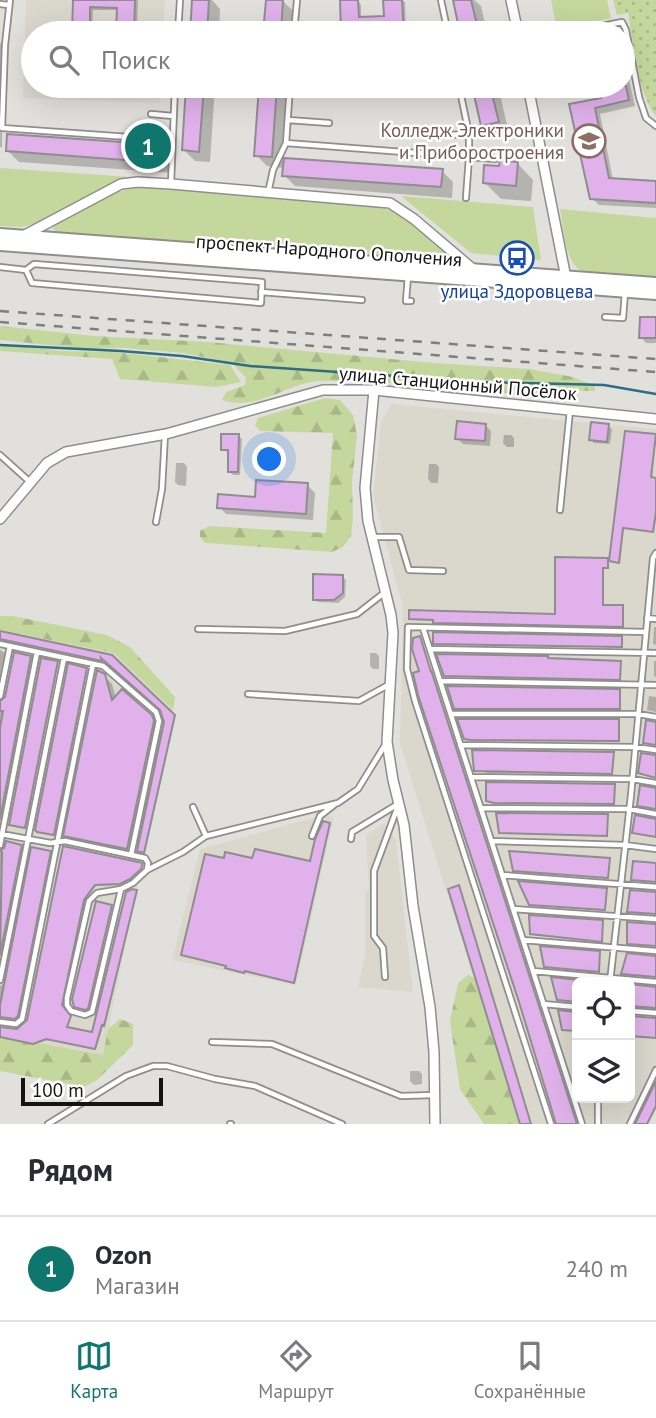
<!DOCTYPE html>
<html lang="ru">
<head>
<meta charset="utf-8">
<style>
  :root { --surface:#fff; --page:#f2f2f3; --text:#2b2b33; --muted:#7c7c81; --line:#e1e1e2; --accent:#0f766e }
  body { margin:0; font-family:"PT Sans",sans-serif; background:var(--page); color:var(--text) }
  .controls { position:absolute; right:21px; bottom:21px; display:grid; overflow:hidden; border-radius:10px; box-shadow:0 7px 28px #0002 }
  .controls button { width:63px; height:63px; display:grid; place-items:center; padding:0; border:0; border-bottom:2px solid var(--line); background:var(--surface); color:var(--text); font:35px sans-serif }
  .scale { position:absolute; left:21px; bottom:18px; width:142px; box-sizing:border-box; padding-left:7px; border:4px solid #141413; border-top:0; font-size:19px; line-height:24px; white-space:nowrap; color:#141413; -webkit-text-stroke:5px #fff; paint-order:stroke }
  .you { position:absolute; left:270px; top:460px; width:24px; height:24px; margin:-18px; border:5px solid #fff; border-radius:50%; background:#1a73e8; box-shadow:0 0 0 10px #1a73e833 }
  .badge { display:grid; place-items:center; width:46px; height:46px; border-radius:50%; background:var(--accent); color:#fff; font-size:23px; font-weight:700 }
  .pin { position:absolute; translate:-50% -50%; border:4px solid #fff; box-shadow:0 2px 7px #0006 }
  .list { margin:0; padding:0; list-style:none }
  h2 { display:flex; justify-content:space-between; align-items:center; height:91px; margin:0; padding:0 28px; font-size:30px }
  h2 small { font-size:23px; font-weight:400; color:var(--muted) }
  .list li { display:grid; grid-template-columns:46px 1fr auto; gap:21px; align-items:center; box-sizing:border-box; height:105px; padding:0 28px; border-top:2px solid var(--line) }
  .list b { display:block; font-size:26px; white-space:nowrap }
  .list p { margin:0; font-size:23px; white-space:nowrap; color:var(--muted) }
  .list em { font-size:23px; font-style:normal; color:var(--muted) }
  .icon { flex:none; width:38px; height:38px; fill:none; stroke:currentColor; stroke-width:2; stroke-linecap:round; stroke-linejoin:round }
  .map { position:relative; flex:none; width:656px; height:1124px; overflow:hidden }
  .search { position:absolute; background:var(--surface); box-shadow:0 7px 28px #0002; left:21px; right:21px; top:21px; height:77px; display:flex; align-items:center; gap:18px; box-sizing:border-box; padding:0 24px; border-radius:38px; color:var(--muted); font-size:26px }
  .sheet { height:196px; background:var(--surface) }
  nav { display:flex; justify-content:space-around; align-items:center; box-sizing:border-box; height:98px; border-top:2px solid var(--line); background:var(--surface); font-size:19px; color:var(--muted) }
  nav a { display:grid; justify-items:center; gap:4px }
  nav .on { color:var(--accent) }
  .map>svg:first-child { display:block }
  .built { fill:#dad8cd; fill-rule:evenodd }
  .grass { fill:#c4d89d }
  .forest { fill:url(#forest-firs) }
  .park { fill:url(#park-dots) }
  .shadow { fill:#0003 }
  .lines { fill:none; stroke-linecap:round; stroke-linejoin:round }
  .stream { stroke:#2e6d82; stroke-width:2.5 }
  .building { fill:#e0b1eb; stroke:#908d90; stroke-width:2 }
  .lane-casing { stroke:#8f8e8b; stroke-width:8 }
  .street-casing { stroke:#8f8e8b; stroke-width:12 }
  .secondary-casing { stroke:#8f8e8b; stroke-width:16 }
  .lane { stroke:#fff; stroke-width:4.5 }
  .street { stroke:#fff; stroke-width:9 }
  .secondary { stroke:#fff; stroke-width:12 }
  .rail { stroke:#807f7d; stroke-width:2.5; stroke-dasharray:9 9; stroke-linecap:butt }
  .labels { text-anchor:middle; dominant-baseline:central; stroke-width:5; stroke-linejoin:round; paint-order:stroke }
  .education-label { font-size:19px; fill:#785e54; stroke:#fff; text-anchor:end }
  .street-label { font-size:19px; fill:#141413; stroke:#fff }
  .transit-label { font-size:19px; fill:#164399; stroke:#fff }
</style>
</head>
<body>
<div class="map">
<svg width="656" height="1124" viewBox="0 0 656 1124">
  <defs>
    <pattern id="forest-firs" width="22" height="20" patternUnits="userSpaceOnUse" patternTransform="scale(1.75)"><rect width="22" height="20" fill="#c4d89d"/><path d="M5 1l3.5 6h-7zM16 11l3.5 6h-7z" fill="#a8b886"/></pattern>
    <pattern id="park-dots" width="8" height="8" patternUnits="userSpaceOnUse" patternTransform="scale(1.75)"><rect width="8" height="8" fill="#c4d89d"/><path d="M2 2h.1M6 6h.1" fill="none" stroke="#a8b886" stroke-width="1.8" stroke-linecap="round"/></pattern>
  </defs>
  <rect width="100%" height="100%" fill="#e1e0dd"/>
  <path class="built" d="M26 0H165L163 33H33V86H160V103L23 98Z
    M392 404 656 429V1110L649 1124H519L400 743 403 608 373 496 381 421ZM577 982H630V1098H577Z
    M0 630 114 653 173 710 103 1055 0 1036Z
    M320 816 334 817 296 985 172 960 200 849Z
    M384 823 396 840 413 992 358 987 365 955V891L369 890 366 835Z"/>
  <path class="grass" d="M551 0H607L611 18 557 29Z
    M0 168 130 177 114 183 34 224 22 227 0 226Z
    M140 187 365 204C402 209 422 232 449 255L452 260 447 262 61 234 53 229 55 224 112 193Z
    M401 196 533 207 541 260 471 253Z
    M560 209 656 218V278L586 273C564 267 564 228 560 209Z"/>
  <path class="forest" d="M0 326 94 336 209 342 434 363 530 369 573 377 595 386V391L549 390 548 397C487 392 428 383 367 382 351 382 334 380 319 381 285 384 256 412 222 400L226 392 245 385 246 378 232 363 183 353 123 348 88 349 0 340Z
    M0 344 63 351 115 352 230 365 241 382 216 387 120 379 112 359 0 351Z
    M325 398 340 400 353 415 357 435 352 482 353 518 351 536 343 547 332 552 205 543 200 537V531L209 526 326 533 333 433 260 431 255 425 258 418Z
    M0 616H13L107 635 130 647 175 697 173 710 114 653 0 630Z
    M468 975 475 978 519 1124H484L460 1089 450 1021 458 983Z
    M120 1019 133 1024V1045L97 1080 84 1087 0 1071V1036L103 1055 108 1029Z"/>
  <path class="park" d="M613 0H656V116C637 93 634 43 628 13L617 15Z"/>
  <path class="shadow" d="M75 0H138L137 33H118L119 10H93L92 33H76Z
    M194 0H212L220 9 219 33H192Z
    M267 0 283 1 294 12 292 33H265Z
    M385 0H402L405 2 406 33H386V28H362V33H343L341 2 358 1 361 5V18L386 17Z
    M455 0H474L481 6 487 33H462Z
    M0 43 4 46 2 147H0Z
    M623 53 635 106 600 114 613 180 656 183V208L599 205 592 198 571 105 603 99 600 86H623Z
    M188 86H215L210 162 195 161 184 150Z
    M261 86H289L283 159 442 171 453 182 452 198 295 186 284 175 285 168 267 166 256 155Z
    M474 86H498L509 133 494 137 483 125Z
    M165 147 176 158 175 173 19 162 8 151Z
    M517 163 533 180 531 201 501 199 485 183 501 167Z
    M656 319V343H646L641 337Z
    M485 425 491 431 490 446 463 444 457 438Z
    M608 426 612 429 610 444 594 443 591 439Z
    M626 433 656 436 652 479 656 480V518L654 532 624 528 620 563 611 561Z
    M504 435H511L514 438V447H507L503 443Z
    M238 436 242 439 240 475H233L229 471V453L223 450Z
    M176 463H184L187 467 186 486 178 485 175 482Z
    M429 464H436L439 467 438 483H431L428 479Z
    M307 485 315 493 313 520 226 514 219 507Z
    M607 560 608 569H604L603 607 624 608 623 627 436 623 435 620 410 618 556 615Z
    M343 577 346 580 345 597 338 603 318 602 314 599Z
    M654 627H656V645L653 644Z
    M0 633 111 657 175 718 145 853 136 848 134 856 73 843 65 836 104 676 112 684 116 698 151 716 159 724 163 736 166 722 161 708 100 656 3 640 0 641Z
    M622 638 623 647 435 643Z
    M0 650 5 653 0 676Z
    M370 653H376L379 656V669H373L370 666Z
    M31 657 32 658 0 824V702L6 698Z
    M548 659 620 663 621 680 445 675Z
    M654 661H656V677L654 676Z
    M58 663 26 828 12 825Z
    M87 669 55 835 40 833 37 829Z
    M619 691 621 710 456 708Z
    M649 696 656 697V712L647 710Z
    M619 721 620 742H617L466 739Z
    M613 753 612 774 488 773 476 770Z
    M615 785V804L487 801Z
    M607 815 608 837 501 832Z
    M329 824 295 983 228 969 227 966 183 955 253 860 312 864Z
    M21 847 22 848 0 959V851Z
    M65 848 143 866 131 880 121 885 96 886 85 901 62 1008 71 1018 67 1029 93 1034 137 893 105 1026H103L96 1049 48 1040 35 1044 0 1037V1028L17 1031 28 1021Z
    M50 853 18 1018H0V986L6 982Z
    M609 860V879L515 870Z
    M606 890 605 911 530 904Z
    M111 907 89 1009 77 1007Z
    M630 986 656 989V1009L630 1008Z
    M410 1071H419L422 1074V1084L414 1085 410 1081Z"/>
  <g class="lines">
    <path class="stream" d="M0 345 121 351 182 356 250 366 483 382 604 385 656 394"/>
  </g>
  <path class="building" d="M73 0H135L134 33H116L117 8 90 7V33H72Z
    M192 0H209L207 33H190Z
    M266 0H283L281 33H263Z
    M340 0H358L359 17 384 16 383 0H402L404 33H384V25L359 26V33H341Z
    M453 0H471L479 33H460Z
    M186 86H204L199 152 182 150Z
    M259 86H277L272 157 254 156Z
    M472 86H490L499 122 481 126Z
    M598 86H626L629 100 595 108 609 178 656 181V203L590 199 569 104 601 98Z
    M7 134 165 145 164 163 6 151Z
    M284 158 443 169 441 187 282 176Z
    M500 160 518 162 516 186 483 183 484 165 499 166Z
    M640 317H656V338H639Z
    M457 421 486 424 485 441 455 439Z
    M591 422 609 424 607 442 589 440Z
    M625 431 656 434 651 477 656 478V512L653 532 623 528 619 563 609 561Z
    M221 434H239L238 472H228V450H221Z
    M256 480 308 483 306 514 217 508 218 494 255 497Z
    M555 557 608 558V568H603V605H623V627L433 623V620L409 619V610L555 614Z
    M313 574 343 575V593L334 600H313Z
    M0 631 112 655 175 715 144 853 137 851 164 722 160 710 101 658 102 661 0 639Z
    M433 632 622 636V647L433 644Z
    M420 636 431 672V670L577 1124H556L519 1002 418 695 413 673 419 671 412 649 413 638Z
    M14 652 31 656 0 819V728L3 711H0V701L5 697Z
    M436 654 548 656V658L621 661 620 680 444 676Z
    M41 658 58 661 25 828 9 825Z
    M68 663 87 668 54 835 37 832 35 830Z
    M97 670 105 674 112 700 122 689 152 715 154 721 127 849 63 836Z
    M447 686 620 689V709H454Z
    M457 719H619V741L471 740 464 739Z
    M646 720 656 722V745L643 743Z
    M472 750 614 752 612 774 474 771Z
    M641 753 656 755V778L638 773Z
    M486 782 615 784 614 804 494 803 486 801Z
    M640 785 656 788V809L637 806Z
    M496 813 608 814 607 836 499 833Z
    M635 815 656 819V837L632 833Z
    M323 821 330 823 294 983 245 971 244 973 225 968 226 966 181 955 205 854 224 858 225 852 252 858 255 849 310 861 315 839Z
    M6 841 22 845 0 955 2 852 0 850 4 848Z
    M63 846 143 863 141 869 130 879 120 884 95 885 84 900 62 1005 71 1016 67 1027 92 1032 126 892 132 889 137 890 104 1026 102 1025 95 1049 46 1039 33 1044 0 1037V1027L17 1029 27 1020Z
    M31 847 51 851 18 1016 15 1019 0 1017V1005Z
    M509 851 610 858 608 878 513 871Z
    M633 861 656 863V882L631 880Z
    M518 881 607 888 605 910 529 905Z
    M459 885 531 1124H520L448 889Z
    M630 890 656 892V914L627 912Z
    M96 901 112 905 88 1009 85 1010 74 1007 72 999Z
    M529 915 603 920 602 942 530 934Z
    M627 922 656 924V946L627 944Z
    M540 946 600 951 599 972 544 967Z
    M627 953 656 956V977L621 974Z
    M551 977 598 982H577V1002L557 1000Z
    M630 984 656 987V1008L630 1006Z
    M558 1010 577 1012V1031L562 1030Z
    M630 1016 656 1018V1038L630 1036Z
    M656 1081V1106L647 1124H635Z"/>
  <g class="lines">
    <defs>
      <path id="lane" d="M10 0 5 45 2 128 171 140
        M441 0 448 33
        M0 4 8 5
        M178 33 180 0
        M294 33 297 0
        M567 33 622 22 626 30 639 97 646 118 656 126
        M151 114 173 116
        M288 120 329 123
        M447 135 469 134
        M286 143 469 157V134L459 86
        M171 183 175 86
        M268 193 273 170 286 143 290 86
        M466 198 469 157 495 159
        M0 267 26 270 34 264 262 282 261 303 32 283 26 270
        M408 276 406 301H411
        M261 292 362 300
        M605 317 623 318 625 292
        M0 455 30 482
        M560 510 570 410
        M156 522 162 489 165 434
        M372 537H399L409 570 443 571
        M647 618 656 619
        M423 628 582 1124
        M198 629 285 631 357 614 384 593
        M0 644 103 666 156 712 159 721 131 855
        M430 649 656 653
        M440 681 656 685
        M248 694 359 701 390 684
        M0 696 10 646
        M451 714H638L656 717
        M460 745 635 747 656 750
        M471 777 632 779 656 783
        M193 807 206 836 338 803 358 789 385 745
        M481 808 629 809 656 814
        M1 834 50 843 65 841 145 858 148 863 147 869
        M312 836 320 816 334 805
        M351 839 352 832 398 804
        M491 841 625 845 656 849
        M0 845 37 652
        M502 875 656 887
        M121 889 92 1012 85 1015 71 1011 67 1005V998L89 901 97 893 121 889 133 883 147 870 183 852 206 836
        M513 909 656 919
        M523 940 656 951
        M533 971 656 982
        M385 977 383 948 374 936V871L398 806
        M0 980 64 658
        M610 982 631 795 653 558 656 553
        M543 1004 577 1007
        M630 1011 656 1013
        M0 1022 16 1024 22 1019 93 664
        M212 1042 272 1044 401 1096 434 1095
        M48 1124 126 1076 153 1066H167L215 1079 255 1086 342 1124
        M230 1124H231
        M551 1124 415 701 407 669 408 627 646 632
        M598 1124V1098
        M630 1124 656 1070"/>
      <path id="street" d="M511 0 518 33
        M528 86 567 283
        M23 236 121 184 138 182 171 184 390 203 414 219 474 270
        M374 390 365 488 368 521 391 615 393 633 387 742 393 780 404 825 413 906 430 1007 434 1052 435 1124
        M0 519 47 463 66 452 166 434 323 390H374L656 419"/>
      <path id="secondary" d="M0 235 656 284
        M0 244 656 293"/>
    </defs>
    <use href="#lane" class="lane-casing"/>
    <use href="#street" class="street-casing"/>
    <use href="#secondary" class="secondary-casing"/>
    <use href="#lane" class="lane"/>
    <use href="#street" class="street"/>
    <use href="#secondary" class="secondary"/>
    <path class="rail" d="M0 311 656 359
      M0 322 656 372"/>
  </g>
  <defs>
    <symbol id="university-ring" viewBox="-11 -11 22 22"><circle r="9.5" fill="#fff" stroke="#8d6e63" stroke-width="1.5"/><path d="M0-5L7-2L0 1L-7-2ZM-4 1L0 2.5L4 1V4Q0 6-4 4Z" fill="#8d6e63"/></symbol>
    <symbol id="bus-ring" viewBox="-11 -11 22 22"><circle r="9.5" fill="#fff" stroke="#1a4fb4" stroke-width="1.5"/><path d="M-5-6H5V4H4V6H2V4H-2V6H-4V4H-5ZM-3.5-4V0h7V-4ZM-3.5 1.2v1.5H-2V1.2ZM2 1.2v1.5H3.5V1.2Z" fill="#1a4fb4"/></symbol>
  </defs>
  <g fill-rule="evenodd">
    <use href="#university-ring" x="570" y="122" width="38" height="38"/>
    <use href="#bus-ring" x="498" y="239" width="38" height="38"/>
  </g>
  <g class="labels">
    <g class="education-label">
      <text x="564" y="130">Колледж Электроники<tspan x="564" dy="22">и Приборостроения</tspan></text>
    </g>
    <g class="street-label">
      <text transform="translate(329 250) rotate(4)">проспект Народного Ополчения</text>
      <text transform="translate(458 383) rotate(5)">улица Станционный Посёлок</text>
    </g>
    <g class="transit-label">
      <text x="517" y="291">улица Здоровцева</text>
    </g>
  </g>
</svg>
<div class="controls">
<button><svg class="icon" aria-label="locate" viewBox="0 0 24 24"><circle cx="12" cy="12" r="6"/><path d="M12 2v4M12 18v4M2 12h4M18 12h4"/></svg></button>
<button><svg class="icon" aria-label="layers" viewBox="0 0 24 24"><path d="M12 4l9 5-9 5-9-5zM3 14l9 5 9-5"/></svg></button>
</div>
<div class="scale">100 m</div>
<div class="you"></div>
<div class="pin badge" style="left:148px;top:146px">1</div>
<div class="search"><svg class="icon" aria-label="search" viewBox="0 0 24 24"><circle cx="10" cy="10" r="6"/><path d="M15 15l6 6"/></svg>Поиск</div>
</div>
<section class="sheet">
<h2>Рядом<small></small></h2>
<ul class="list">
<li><span class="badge">1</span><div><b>Ozon</b><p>Магазин</p></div><em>240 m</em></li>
</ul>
</section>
<nav>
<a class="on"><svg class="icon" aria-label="map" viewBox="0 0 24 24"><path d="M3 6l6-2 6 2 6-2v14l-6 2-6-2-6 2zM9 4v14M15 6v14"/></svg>Карта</a>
<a><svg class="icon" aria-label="directions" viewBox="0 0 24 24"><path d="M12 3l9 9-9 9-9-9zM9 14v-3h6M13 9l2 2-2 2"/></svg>Маршрут</a>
<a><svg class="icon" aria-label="saved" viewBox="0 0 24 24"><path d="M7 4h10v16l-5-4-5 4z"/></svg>Сохранённые</a>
</nav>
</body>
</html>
